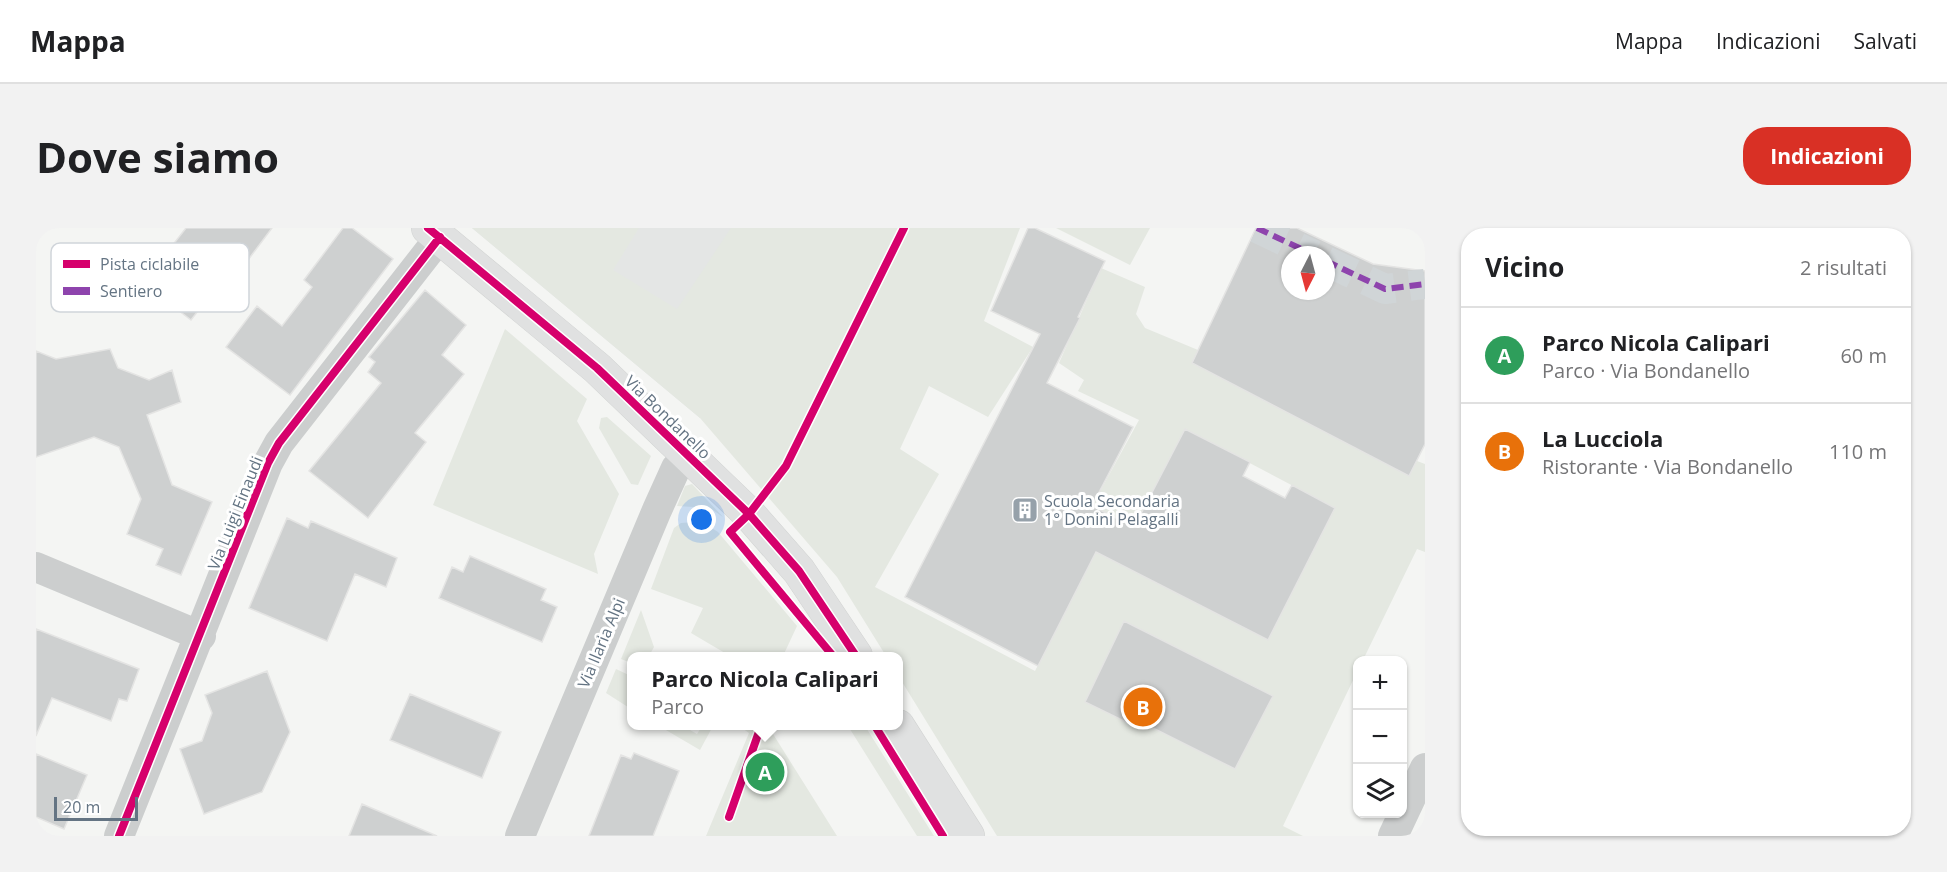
<!DOCTYPE html>
<html lang="it">
<head>
<meta charset="utf-8">
<style>
  :root { --surface:#fff; --page:#f2f2f2; --text:#202124; --muted:#757577; --line:#e0e0e0; --accent:#d93025 }
  body { margin:0; font-family:"Open Sans",sans-serif; background:var(--page); color:var(--text) }
  .controls { position:absolute; right:18px; bottom:18px; display:grid; overflow:hidden; border-radius:12px; box-shadow:0 2px 4px #0004 }
  .controls button { width:54px; height:54px; display:grid; place-items:center; padding:0; border:0; border-bottom:2px solid var(--line); background:var(--surface); color:var(--text); font:30px sans-serif }
  .compass { position:absolute; left:1245px; top:18px; width:54px; height:54px; border-radius:50%; background:var(--surface); box-shadow:0 2px 4px #0004; rotate:186deg }
  .scale { position:absolute; left:18px; bottom:15px; width:84px; box-sizing:border-box; padding-left:6px; border:3px solid #647483; border-top:0; font-size:16px; line-height:21px; white-space:nowrap; color:#647483; -webkit-text-stroke:4px #fff; paint-order:stroke }
  .you { position:absolute; left:666px; top:292px; width:21px; height:21px; margin:-15px; border:4px solid #fff; border-radius:50%; background:#1a73e8; box-shadow:0 0 0 9px #1a73e833 }
  .badge { display:grid; place-items:center; width:39px; height:39px; border-radius:50%; background:var(--accent); color:#fff; font-size:20px; font-weight:700 }
  .pin { position:absolute; translate:-50% -50%; border:3px solid #fff; box-shadow:0 2px 6px #0006 }
  .popup { position:absolute; left:591px; top:424px; width:276px; height:78px; box-sizing:border-box; display:grid; place-content:center; border-radius:12px; background:var(--surface); filter:drop-shadow(0 2px 4px #0005); font-size:20px; white-space:nowrap; color:var(--muted) }
  .popup b { font-size:22px; color:var(--text) }
  .popup::after { content:''; position:absolute; left:50%; top:100%; margin-left:-12px; border:12px solid transparent; border-top-color:var(--surface) }
  .list { margin:0; padding:0; list-style:none }
  h2 { display:flex; justify-content:space-between; align-items:center; height:78px; margin:0; padding:0 24px; font-size:26px }
  h2 small { font-size:20px; font-weight:400; color:var(--muted) }
  .list li { display:grid; grid-template-columns:39px 1fr auto; gap:18px; align-items:center; box-sizing:border-box; height:96px; padding:0 24px; border-top:2px solid var(--line) }
  .list b { display:block; font-size:22px; white-space:nowrap }
  .list p { margin:0; font-size:20px; white-space:nowrap; color:var(--muted) }
  .list em { font-size:20px; font-style:normal; color:var(--muted) }
  .icon { flex:none; width:33px; height:33px; fill:none; stroke:currentColor; stroke-width:2; stroke-linecap:round; stroke-linejoin:round }
  .map { position:relative; flex:none; width:1389px; height:608px; overflow:hidden; border-radius:24px }
  header { display:flex; align-items:center; gap:36px; box-sizing:border-box; height:84px; padding:0 30px; background:var(--surface); border-bottom:2px solid var(--line) }
  header strong { font-size:28px }
  nav { display:flex; gap:33px; margin-inline-start:auto; font-size:21px }
  .intro { display:flex; align-items:center; justify-content:space-between; box-sizing:border-box; height:144px; padding:0 36px }
  h1 { margin:0; font-size:42px }
  .button { padding:15px 27px; border-radius:24px; background:var(--accent); color:#fff; font-size:21px; font-weight:700 }
  main { display:flex; gap:36px; padding:0 36px }
  aside { flex:1; background:var(--surface); border-radius:24px; box-shadow:0 2px 4px #0004 }
  .map>svg:first-child { display:block }
  .built { fill:#e4e6e5 }
  .green { fill:#e4e8e1 }
  .building { fill:#ced0d0; stroke:#e4e4e3; stroke-width:1.5; fill-rule:evenodd }
  .lines { fill:none; stroke-linecap:round; stroke-linejoin:round }
  .street-tunnel { stroke:#d0d5d7; stroke-width:30; stroke-dasharray:30 15; stroke-linecap:butt }
  .secondary-casing { stroke:#d1d3d2; stroke-width:34 }
  .street { stroke:#cccece; stroke-width:30 }
  .secondary { stroke:#e0e1e1; stroke-width:33 }
  .quiet { stroke:#8e44ad; stroke-width:6; stroke-dasharray:12 6; stroke-linecap:butt }
  .cycleway-casing { stroke:#fff; stroke-width:11 }
  .cycleway { stroke:#d6006c; stroke-width:8 }
  .labels { text-anchor:middle; dominant-baseline:central; stroke-width:6; stroke-linejoin:round; paint-order:stroke }
  .street-label { font-size:16px; fill:#647483; stroke:#fff }
  .poi-label { font-size:16px; fill:#647483; stroke:#fff; text-anchor:start }
  .key { fill:#fff; stroke:#d0d5da; stroke-width:1.5 }
  .key-label { font-size:16px; fill:#647483 }
</style>
</head>
<body>
<header>
<strong>Mappa</strong>
<nav><a>Mappa</a><a>Indicazioni</a><a>Salvati</a></nav>
</header>
<div class="intro"><h1>Dove siamo</h1><a class="button">Indicazioni</a></div>
<main>
<div class="map">
<svg width="1389" height="608" viewBox="0 0 1389 608">
  <rect width="100%" height="100%" fill="#f4f5f3"/>
  <path class="built" d="M436 0H773L664 190Z"/>
  <path class="green" d="M436 0H603L577 42 641 81 695 0H984L948 93 997 119 952 189 893 158 864 221 903 246 839 359 999 443 1060 324 1232 411 1299 280 1149 201 1098 299 1056 278 1103 192 1042 163 1048 152 1023 135 1065 40 1109 59 1100 86 1109 100 1162 122 1156 135 1373 247 1381 233 1389 236V324L1381 321 1327 432 1322 433 1321 444 1247 598 1267 608H961L863 449 862 428H850L801 349 664 190Z
    M1020 0H1114L1094 37Z
    M469 101 551 171 541 193 583 266 558 326 562 346 397 277Z
    M571 189 615 228 602 257 595 256 563 200 565 190Z
    M656 256 687 289 674 280 641 278 649 258Z
    M658 294 671 297 682 304 761 398 747 428H694L655 405 667 380 615 361 638 300 645 295Z
    M605 382 618 419 613 428H596L595 435 585 431Z
    M580 441 595 448 593 465 595 481 570 465Z
    M623 498H647L661 506 666 498H677L664 522Z
    M703 498H732L801 608H670L713 505Z
    M812 498H829L898 608H881Z"/>
  <path class="building" d="M150 0H236L203 44 196 39 155 92 107 55Z
    M307 0H316L357 31 254 167 190 119 221 78 246 98 276 59 268 52Z
    M992 0H999L1069 33 1042 89 1044 90 1011 155 1097 199 1056 278 1098 299 1149 201 1214 234 1207 248 1249 270 1256 257 1299 280 1232 412 1060 324 1002 438 869 369 1004 106 955 83Z
    M1220 0H1261L1337 36 1389 43V216L1373 248 1156 135ZM1254 27H1290V63H1254Z
    M389 62 430 97 406 127 428 146 379 205 390 214 332 290 273 243 345 155 332 144 339 134 333 129Z
    M74 121 82 140 113 152 136 142 145 174 111 187 136 257 176 274 145 347 120 337 127 321 91 306 105 271 83 219 58 209 0 229V123L20 131Z
    M251 290 272 300 275 293 361 330 350 359 319 346 291 413 213 380Z
    M434 328 510 361 505 372 521 379 506 414 403 370 416 339 427 344Z
    M1088 393 1237 468 1199 541 1097 490 1094 496 1049 474Z
    M0 401 103 441 91 473 83 471 75 493 16 470 0 508Z
    M231 443 254 504 226 564 168 586 144 521 166 513 176 485 169 467Z
    M374 466 465 504 446 550 354 512Z
    M598 525 643 543 617 608H553L585 527 595 531Z
    M0 526 51 547 28 601 0 589Z
    M326 576 401 608H313Z"/>
  <g class="lines">
    <path class="street-tunnel" d="M1221 0 1278 27
      M1290 33 1349 61 1389 56"/>
    <defs>
      <path id="secondary" d="M392 0 561 140 713 286 763 343 820 428
        M862 498 932 608"/>
    </defs>
    <use href="#secondary" class="secondary-casing"/>
    <path class="street" d="M0 339 165 408
      M83 608 232 235 243 215 404 9
      M484 608 621 282 640 240 654 228
      M1357 608 1389 540"/>
    <use href="#secondary" class="secondary"/>
    <path class="quiet" d="M1221 0 1278 27
      M1290 33 1349 61 1389 56"/>
    <defs>
      <path id="cycleway" d="M392 0 561 140 713 286 763 343 820 428
        M797 428 694 304 713 286 750 238 868 0
        M839 498 907 608
        M693 589 725 498
        M83 608 232 235 243 215 404 9"/>
    </defs>
    <use href="#cycleway" class="cycleway-casing"/>
    <use href="#cycleway" class="cycleway"/>
  </g>
  <defs>
    <symbol id="building-square" viewBox="-11 -11 22 22"><rect x="-9" y="-9" width="18" height="18" rx="4" fill="#96a1aa" stroke="#fff"/><path d="M-4-6H4V6H1V3H-1V6H-4ZM-2.5-4.3h1.7v1.8h-1.7ZM.8-4.3h1.7v1.8H.8ZM-2.5-1h1.7V.8h-1.7ZM.8-1h1.7V.8H.8Z" fill="#fff"/></symbol>
  </defs>
  <g fill-rule="evenodd">
    <use href="#building-square" x="974" y="267" width="30" height="30"/>
  </g>
  <g class="labels">
    <g class="street-label">
      <text transform="translate(632 189) rotate(44)">Via Bondanello</text>
      <text transform="translate(199 285) rotate(-68)">Via Luigi Einaudi</text>
      <text transform="translate(565 415) rotate(-67)">Via Ilaria Alpi</text>
    </g>
    <g class="poi-label">
      <text x="1008" y="273">Scuola Secondaria<tspan x="1008" dy="18">1° Donini Pelagalli</tspan></text>
    </g>
  </g>
  <rect x="15" y="15" width="198" height="69" rx="9" class="key"/>
  <rect x="27" y="32" width="27" height="8" fill="#d6006c"/>
  <rect x="27" y="59" width="27" height="8" fill="#8e44ad"/>
  <g class="key-label">
    <text x="64" y="42">Pista ciclabile</text>
    <text x="64" y="69">Sentiero</text>
  </g>
</svg>
<div class="controls">
<button>+</button>
<button>−</button>
<button><svg class="icon" aria-label="layers" viewBox="0 0 24 24"><path d="M12 4l9 5-9 5-9-5zM3 14l9 5 9-5"/></svg></button>
</div>
<svg class="compass" viewBox="-18 -18 36 36"><path d="M0-13l5 13h-10z" fill="#e53935"/><path d="M0 13l5-13h-10z" fill="#757577"/></svg>
<div class="scale">20 m</div>
<div class="you"></div>
<div class="pin badge" style="left:729px;top:544px;background:#2e9e5b">A</div>
<div class="popup"><b>Parco Nicola Calipari</b>Parco</div>
<div class="pin badge" style="left:1107px;top:479px;background:#e8710a">B</div>
</div>
<aside>
<h2>Vicino<small>2 risultati</small></h2>
<ul class="list">
<li><span class="badge" style="background:#2e9e5b">A</span><div><b>Parco Nicola Calipari</b><p>Parco · Via Bondanello</p></div><em>60 m</em></li>
<li><span class="badge" style="background:#e8710a">B</span><div><b>La Lucciola</b><p>Ristorante · Via Bondanello</p></div><em>110 m</em></li>
</ul>
</aside>
</main>
</body>
</html>
